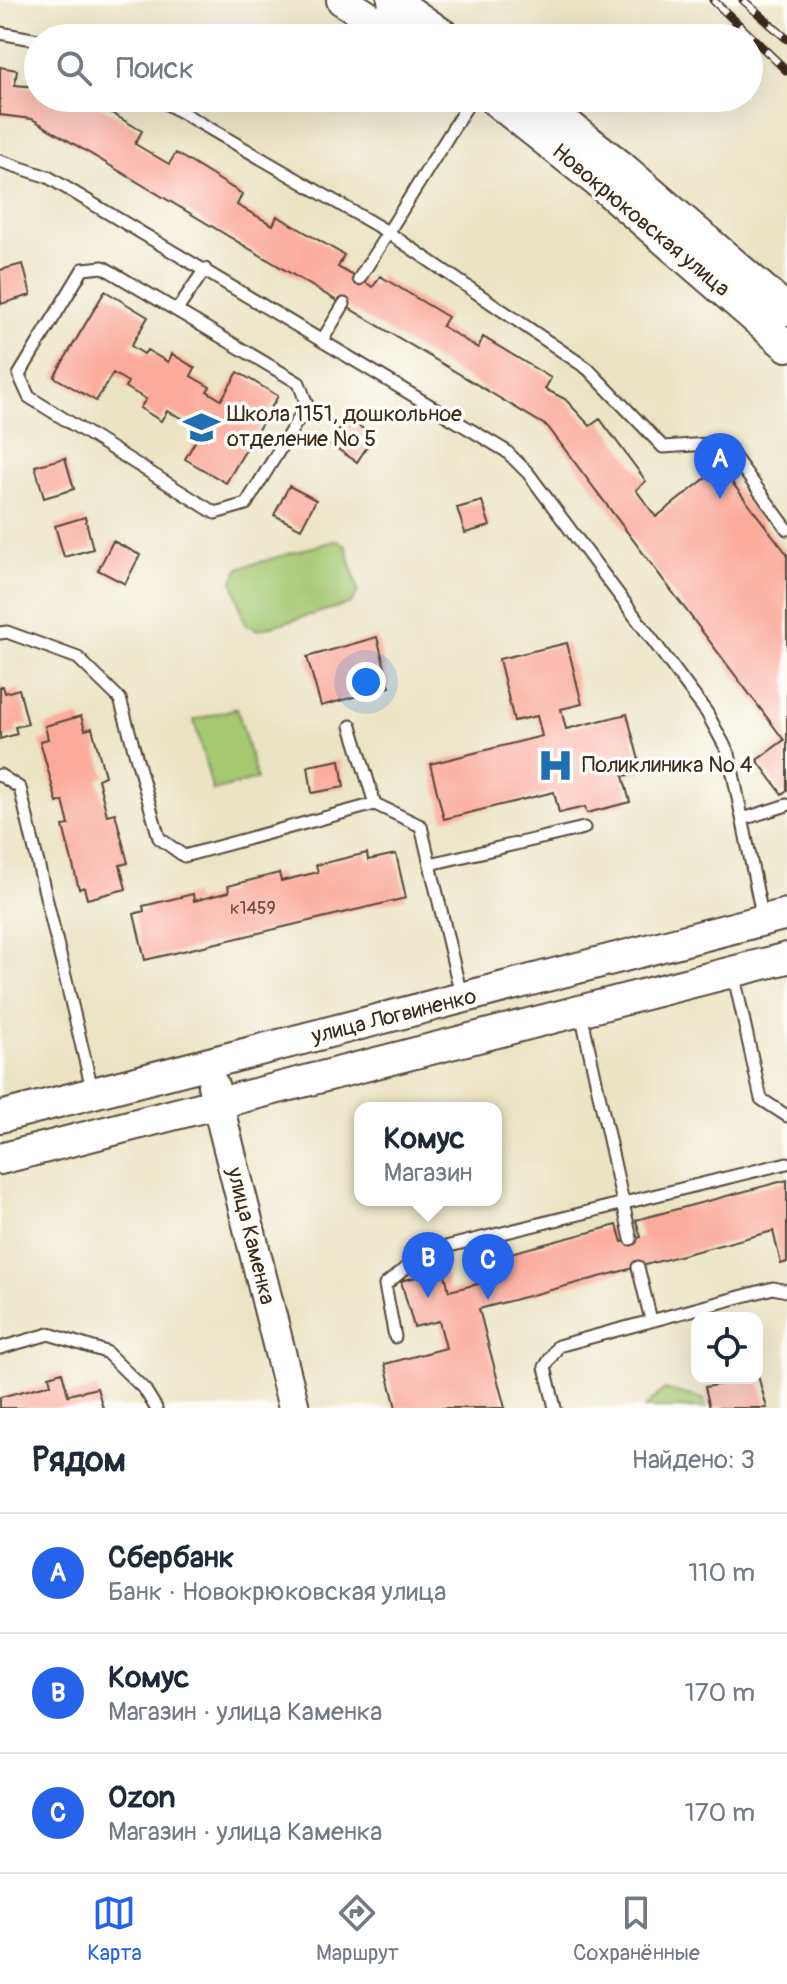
<!DOCTYPE html>
<html lang="ru">
<head>
<meta charset="utf-8">
<style>
  :root { --surface:#fff; --page:#f6f6f7; --text:#1f2937; --muted:#747a83; --line:#e0e1e3; --accent:#2563eb }
  body { margin:0; font-family:Pangolin,sans-serif; background:var(--page); color:var(--text) }
  .controls { position:absolute; right:24px; bottom:24px; display:grid; overflow:hidden; border-radius:16px; box-shadow:0 8px 32px #0002 }
  .controls button { width:72px; height:72px; display:grid; place-items:center; padding:0; border:0; border-bottom:2px solid var(--line); background:var(--surface); color:var(--text); font:40px sans-serif }
  .you { position:absolute; left:366px; top:682px; width:28px; height:28px; margin:-20px; border:6px solid #fff; border-radius:50%; background:#1a73e8; box-shadow:0 0 0 12px #1a73e833 }
  .badge { display:grid; place-items:center; width:52px; height:52px; border-radius:50%; background:var(--accent); color:#fff; font-size:26px; font-weight:700 }
  .pin { position:absolute; translate:-50% -66px; filter:drop-shadow(0 2px 4px #0008) }
  .pin::after { content:''; position:absolute; top:42px; width:28px; height:24px; background:inherit; clip-path:polygon(0 0,100% 0,50% 100%) }
  .popup { position:absolute; left:354px; top:1102px; width:148px; height:104px; box-sizing:border-box; display:grid; place-content:center; border-radius:16px; background:var(--surface); filter:drop-shadow(0 2px 6px #0005); font-size:26px; white-space:nowrap; color:var(--muted) }
  .popup b { font-size:30px; color:var(--text) }
  .popup::after { content:''; position:absolute; left:50%; top:100%; margin-left:-16px; border:16px solid transparent; border-top-color:var(--surface) }
  .list { margin:0; padding:0; list-style:none }
  h2 { display:flex; justify-content:space-between; align-items:center; height:104px; margin:0; padding:0 32px; font-size:34px }
  h2 small { font-size:26px; font-weight:400; color:var(--muted) }
  .list li { display:grid; grid-template-columns:52px 1fr auto; gap:24px; align-items:center; box-sizing:border-box; height:120px; padding:0 32px; border-top:2px solid var(--line) }
  .list b { display:block; font-size:30px; white-space:nowrap }
  .list p { margin:0; font-size:26px; white-space:nowrap; color:var(--muted) }
  .list em { font-size:26px; font-style:normal; color:var(--muted) }
  .icon { flex:none; width:44px; height:44px; fill:none; stroke:currentColor; stroke-width:2; stroke-linecap:round; stroke-linejoin:round }
  .map { position:relative; flex:none; width:787px; height:1408px; overflow:hidden }
  .search { position:absolute; background:var(--surface); box-shadow:0 8px 32px #0002; left:24px; right:24px; top:24px; height:88px; display:flex; align-items:center; gap:20px; box-sizing:border-box; padding:0 28px; border-radius:44px; color:var(--muted); font-size:30px }
  .sheet { height:464px; background:var(--surface) }
  nav { display:flex; justify-content:space-around; align-items:center; box-sizing:border-box; height:112px; border-top:2px solid var(--line); background:var(--surface); font-size:22px; color:var(--muted) }
  nav a { display:grid; justify-items:center; gap:4px }
  nav .on { color:var(--accent) }
  .map>svg:first-child { display:block }
  .green { fill:#a5c871; stroke:#707948; stroke-width:2 }
  .building { fill:#fbab9c }
  .lines { fill:none; stroke-linecap:round; stroke-linejoin:round }
  .lane-casing { stroke:#554637; stroke-width:15 }
  .secondary-casing { stroke:#554637; stroke-width:34 }
  .lane { stroke:#fff; stroke-width:11 }
  .secondary { stroke:#fff; stroke-width:30 }
  .rail-casing { stroke:#3b2a1e; stroke-width:9 }
  .rail { stroke:#fdfcf7; stroke-width:6; stroke-dasharray:18; stroke-linecap:butt }
  .labels { text-anchor:middle; dominant-baseline:central; stroke-width:7; stroke-linejoin:round; paint-order:stroke }
  .number-label { font-size:18px; fill:#6b4a3e }
  .street-label { font-size:22px; fill:#3b2a1e; stroke:#fdfcf7 }
  .poi-label { font-size:22px; fill:#3b2a1e; stroke:#fdfcf7; text-anchor:start }
</style>
</head>
<body>
<div class="map">
<svg width="787" height="1408" viewBox="0 0 787 1408">
  <rect width="100%" height="100%" fill="#fdfcf7"/>
  <filter id="ink" filterUnits="userSpaceOnUse"><feTurbulence type="fractalNoise" baseFrequency=".0125" numOctaves="2"/><feDisplacementMap in="SourceGraphic" scale="16" xChannelSelector="R" yChannelSelector="G"/><feConvolveMatrix kernelMatrix="1 2 1 2 8 2 1 2 1" color-interpolation-filters="sRGB"/></filter>
  <filter id="wash" filterUnits="userSpaceOnUse"><feTurbulence type="fractalNoise" baseFrequency=".006" numOctaves="4" result="noise"/><feDisplacementMap in="SourceGraphic" scale="32" xChannelSelector="R" yChannelSelector="G"/><feGaussianBlur stdDeviation="1.8" result="paint"/><feColorMatrix in="noise" values="0 0 0 0 0 0 0 0 0 0 0 0 0 0 0 0 0 1.4 0 .05"/><feComposite in="paint" operator="in"/></filter>
  <g filter="url(#wash)">
    <rect width="100%" height="100%" fill="#ebe4c4"/>
    <path class="green" d="M337 540 346 546 358 591 352 603 258 630 245 624 233 581 239 568Z
      M237 708 257 779 213 791 194 720Z
      M664 1389 704 1399 706 1408H645Z"/>
    <g id="blocks">
      <path class="building" d="M0 67 17 70 15 85 38 87V98H61L70 103 73 98H86L142 131 135 144 169 164 176 153 242 194 237 205 273 225 277 216 344 255 338 267 373 287 380 276 448 317 442 326 478 348 483 337 551 378 545 389 565 399 590 426 600 419 646 481 636 490 656 517 720 467 787 554V790L782 794 757 760 784 740 548 427 32 119 0 115Z
        M23 264 31 295 1 304 0 270Z
        M105 291 148 317 131 346 144 354 147 350 168 362 172 354 195 368 191 376 210 387 207 391 221 400 238 372 278 396 226 483 185 459 203 428 167 411 161 421 140 408 146 399 125 387 128 382 113 373 96 401 54 377Z
        M347 418 374 436 357 462 330 444Z
        M65 458 74 489 44 498 35 466Z
        M289 486 316 500 301 529 274 515Z
        M482 501 490 526 465 533 457 508Z
        M85 517 93 549 64 557 55 526Z
        M113 541 140 555 125 584 98 570Z
        M377 637 390 687 321 706 307 657Z
        M567 643 582 704 561 709 566 729 627 714 642 772 623 776 630 802 587 813 585 807 559 813 554 792 444 819 430 764 542 736 537 716 514 721 499 659Z
        M3 686 5 693 19 689 28 724 15 727 17 734 0 739V687Z
        M81 716 85 730 92 728 105 776 98 779 107 815 115 813 128 863 120 865 126 889 87 899 84 887 79 889 63 826 69 825 63 801 57 803 40 741 48 739 45 726Z
        M340 760 344 787 312 793 308 766Z
        M367 853 368 860 396 854 406 898 145 960 134 914 144 911 143 906 193 894 194 901 229 892 228 886 279 873 281 881 318 872 316 865Z
        M787 1180V1262L781 1264 773 1231 479 1309 505 1408H396L385 1364 446 1348 439 1321 414 1327 401 1281 444 1270 449 1291 478 1284 472 1263 617 1225 622 1242 641 1237 636 1220Z
        M62 1372 68 1395 97 1388 103 1408H0V1397L51 1384 49 1376Z
        M757 1372 767 1408H710L705 1387 757 1378Z"/>
    </g>
  </g>
  <g filter="url(#ink)">
    <use href="#blocks" fill-opacity="0" stroke="#554637" stroke-width="2"/>
    <g class="lines">
      <defs>
        <path id="lane" d="M0 33 38 40
          M157 98 386 231 588 369 663 447 724 443 787 529
          M0 161 48 177 506 451 528 473 707 713 729 754 763 920
          M103 267 299 383 307 405 246 504 215 513 29 397 19 375 83 269Z
          M359 279 472 98
          M177 310 205 269
          M323 339 344 304
          M0 633 7 632 78 658 120 699 159 838 184 856 375 804 421 826 461 995
          M351 726 375 804
          M0 775 20 788 93 1093
          M743 819 787 805
          M430 864 584 828
          M733 972 761 1099 787 1116
          M581 1013 631 1239
          M638 1267 651 1320
          M395 1337 385 1285 425 1252 787 1163
          M0 1348 49 1334 106 1352 145 1390 156 1408
          M555 1408 545 1367 558 1346 773 1288 787 1291"/>
        <path id="secondary" d="M342 0 402 38
          M393 0 448 38
          M492 98 600 184 787 346
          M534 98 622 167 787 310
          M213 1085 294 1408
          M0 1117 787 914
          M0 1159 787 958"/>
      </defs>
      <use href="#lane" class="lane-casing"/>
      <use href="#secondary" class="secondary-casing"/>
      <use href="#lane" class="lane"/>
      <use href="#secondary" class="secondary"/>
      <defs>
        <path id="rail" d="M713 0 787 71
          M743 0 787 39"/>
      </defs>
      <use href="#rail" class="rail-casing"/>
      <use href="#rail" class="rail"/>
    </g>
  </g>
  <defs>
    <symbol id="school-bare" viewBox="-9 -9 18 18"><path d="M0-5L7-2L0 1L-7-2ZM-4 1L0 2.5L4 1V4Q0 6-4 4Z" fill="#1f6fb2" stroke="#fdfcf7" stroke-width="2.5" paint-order="stroke"/></symbol>
    <symbol id="hospital-bare" viewBox="-9 -9 18 18"><path d="M-5-5h3v3.5h4V-5h3V5h-3V1.5h-4V5h-3Z" fill="#1f6fb2" stroke="#fdfcf7" stroke-width="2.5" paint-order="stroke"/></symbol>
  </defs>
  <g fill-rule="evenodd">
    <use href="#school-bare" x="176" y="402" width="51" height="51"/>
    <use href="#hospital-bare" x="530" y="740" width="51" height="51"/>
  </g>
  <g class="labels">
    <g class="number-label">
      <text x="253" y="908">к1459</text>
    </g>
    <g class="street-label">
      <text transform="translate(641 220) rotate(40)">Новокрюковская улица</text>
      <text transform="translate(394 1016) rotate(-14)">улица Логвиненко</text>
      <text transform="translate(251 1236) rotate(76)">улица Каменка</text>
    </g>
    <g class="poi-label">
      <text x="227" y="414">Школа 1151, дошкольное<tspan x="227" dy="25">отделение № 5</tspan></text>
      <text x="582" y="765">Поликлиника № 4</text>
    </g>
  </g>
</svg>
<div class="controls">
<button><svg class="icon" aria-label="locate" viewBox="0 0 24 24"><circle cx="12" cy="12" r="6"/><path d="M12 2v4M12 18v4M2 12h4M18 12h4"/></svg></button>
</div>
<div class="you"></div>
<div class="pin badge" style="left:720px;top:499px">A</div>
<div class="pin badge" style="left:428px;top:1298px">B</div>
<div class="popup"><b>Комус</b>Магазин</div>
<div class="pin badge" style="left:488px;top:1300px">C</div>
<div class="search"><svg class="icon" aria-label="search" viewBox="0 0 24 24"><circle cx="10" cy="10" r="6"/><path d="M15 15l6 6"/></svg>Поиск</div>
</div>
<section class="sheet">
<h2>Рядом<small>Найдено: 3</small></h2>
<ul class="list">
<li><span class="badge">A</span><div><b>Сбербанк</b><p>Банк · Новокрюковская улица</p></div><em>110 m</em></li>
<li><span class="badge">B</span><div><b>Комус</b><p>Магазин · улица Каменка</p></div><em>170 m</em></li>
<li><span class="badge">C</span><div><b>Ozon</b><p>Магазин · улица Каменка</p></div><em>170 m</em></li>
</ul>
</section>
<nav>
<a class="on"><svg class="icon" aria-label="map" viewBox="0 0 24 24"><path d="M3 6l6-2 6 2 6-2v14l-6 2-6-2-6 2zM9 4v14M15 6v14"/></svg>Карта</a>
<a><svg class="icon" aria-label="directions" viewBox="0 0 24 24"><path d="M12 3l9 9-9 9-9-9zM9 14v-3h6M13 9l2 2-2 2"/></svg>Маршрут</a>
<a><svg class="icon" aria-label="saved" viewBox="0 0 24 24"><path d="M7 4h10v16l-5-4-5 4z"/></svg>Сохранённые</a>
</nav>
</body>
</html>
